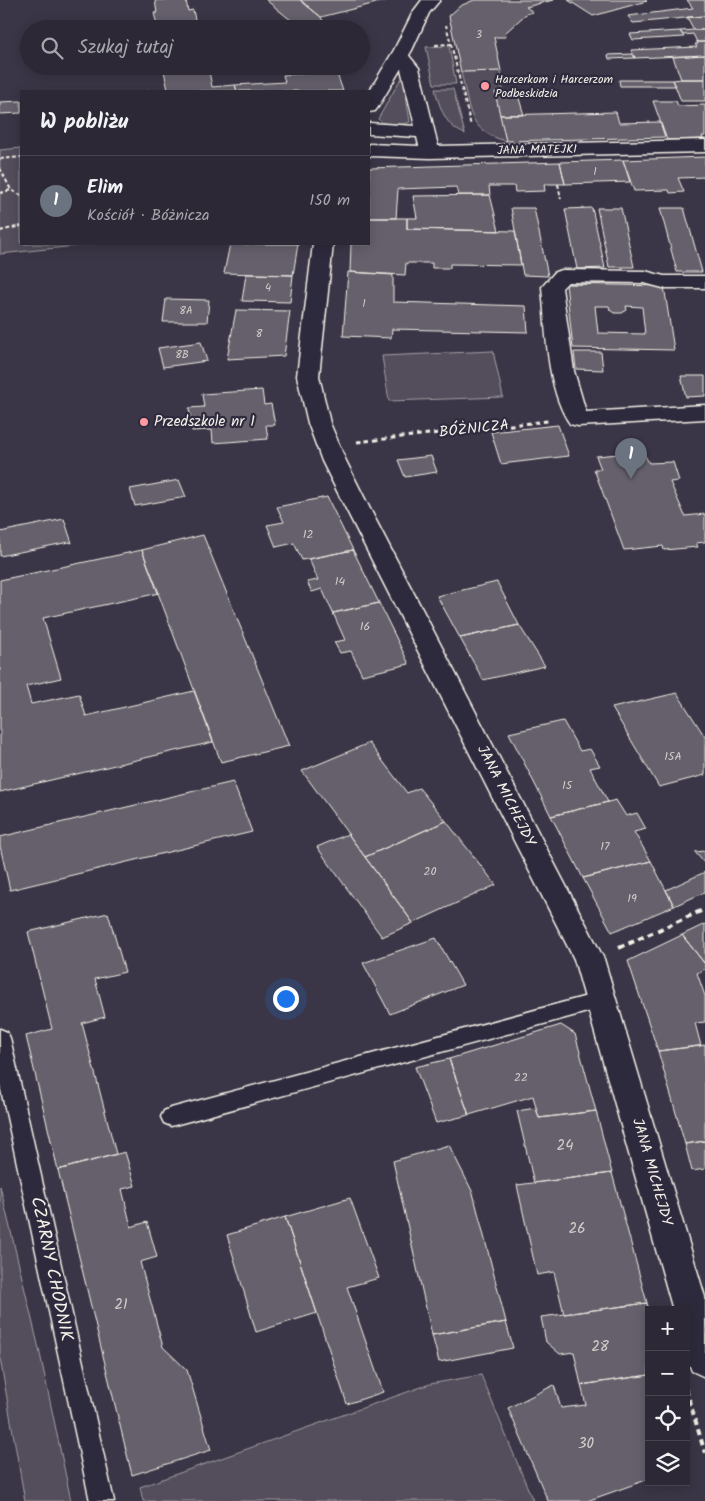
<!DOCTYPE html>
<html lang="pl">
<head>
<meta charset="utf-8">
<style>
  :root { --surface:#2c2835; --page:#34303d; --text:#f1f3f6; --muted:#a6a6ad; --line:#484450; --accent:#ff9aa2 }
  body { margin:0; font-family:Kalam,sans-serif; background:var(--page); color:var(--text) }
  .controls { position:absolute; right:15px; bottom:15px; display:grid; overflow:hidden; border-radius:0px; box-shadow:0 2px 12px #0003 }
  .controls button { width:45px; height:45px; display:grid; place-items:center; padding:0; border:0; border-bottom:1px solid var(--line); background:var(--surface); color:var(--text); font:25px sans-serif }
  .you { position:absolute; left:285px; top:998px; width:18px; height:18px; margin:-12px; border:4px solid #fff; border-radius:50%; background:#1a73e8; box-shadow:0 0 0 8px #1a73e833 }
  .badge { display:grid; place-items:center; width:32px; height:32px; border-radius:50%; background:var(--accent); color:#fff; font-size:16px; font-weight:700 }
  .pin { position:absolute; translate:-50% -41px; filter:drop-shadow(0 1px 2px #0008) }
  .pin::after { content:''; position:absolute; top:26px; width:18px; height:15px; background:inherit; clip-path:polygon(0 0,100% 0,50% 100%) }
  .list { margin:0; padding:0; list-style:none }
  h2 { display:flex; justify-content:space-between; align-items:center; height:65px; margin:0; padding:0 20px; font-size:21px }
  h2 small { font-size:16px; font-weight:400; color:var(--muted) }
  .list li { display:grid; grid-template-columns:32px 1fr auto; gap:15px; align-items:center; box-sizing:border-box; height:90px; padding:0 20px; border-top:1px solid var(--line) }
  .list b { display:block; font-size:19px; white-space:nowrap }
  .list p { margin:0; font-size:16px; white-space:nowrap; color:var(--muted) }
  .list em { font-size:16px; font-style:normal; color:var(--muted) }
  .icon { flex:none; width:28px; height:28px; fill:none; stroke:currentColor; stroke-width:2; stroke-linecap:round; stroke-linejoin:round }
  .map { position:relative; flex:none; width:705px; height:1501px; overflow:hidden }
  .search { position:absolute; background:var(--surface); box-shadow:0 2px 12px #0003; left:20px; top:20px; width:350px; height:55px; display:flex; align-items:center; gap:12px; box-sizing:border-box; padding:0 18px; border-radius:28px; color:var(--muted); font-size:19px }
  .panel { position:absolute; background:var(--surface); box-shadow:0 2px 12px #0003; left:20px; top:90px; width:350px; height:155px; border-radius:0px }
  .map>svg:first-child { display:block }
  .green { fill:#534e5c; stroke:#a4a0a2 }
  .building { fill:#65616c; stroke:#f4f1e8; fill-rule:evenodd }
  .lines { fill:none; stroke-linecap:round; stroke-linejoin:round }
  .service-casing { stroke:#f4f1e8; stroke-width:3 }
  .minor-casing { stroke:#f4f1e8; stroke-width:3 }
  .tertiary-casing { stroke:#f4f1e8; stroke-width:3 }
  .path-far2 { stroke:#f4f1e8; stroke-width:2; stroke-dasharray:4 2.5; stroke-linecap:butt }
  .path-far1 { stroke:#f4f1e8; stroke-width:3; stroke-dasharray:4.5 4; stroke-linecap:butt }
  .path { stroke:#f4f1e8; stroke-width:4; stroke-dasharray:6 4.5; stroke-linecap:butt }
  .service { fill:#2f2a3d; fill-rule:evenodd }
  .minor { fill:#2f2a3d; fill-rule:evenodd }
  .tertiary { fill:#2f2a3d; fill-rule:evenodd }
  .poi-dot { fill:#ff9aa2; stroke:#2f2a3d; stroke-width:2 }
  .labels { text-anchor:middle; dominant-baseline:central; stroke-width:4.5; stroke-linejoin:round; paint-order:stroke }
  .far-number-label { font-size:11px; fill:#d0cdc9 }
  .far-poi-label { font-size:12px; fill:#f4f1e8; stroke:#2f2a3d; text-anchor:start }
  .far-street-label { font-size:12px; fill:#f4f1e8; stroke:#2f2a3d }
  .number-label { font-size:12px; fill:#d0cdc9 }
  .poi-label { font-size:15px; fill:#f4f1e8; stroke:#2f2a3d; text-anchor:start }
  .street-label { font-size:15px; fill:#f4f1e8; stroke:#2f2a3d }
  .near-number-label { font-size:15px; fill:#d0cdc9 }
  .near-street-label { font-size:18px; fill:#f4f1e8; stroke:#2f2a3d }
</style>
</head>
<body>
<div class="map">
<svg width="705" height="1501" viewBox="0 0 705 1501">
  <rect width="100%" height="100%" fill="#3b3647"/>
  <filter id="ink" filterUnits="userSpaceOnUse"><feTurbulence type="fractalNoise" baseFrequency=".02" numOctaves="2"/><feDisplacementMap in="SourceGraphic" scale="10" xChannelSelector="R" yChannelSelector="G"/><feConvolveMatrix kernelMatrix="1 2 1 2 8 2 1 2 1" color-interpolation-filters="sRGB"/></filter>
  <g filter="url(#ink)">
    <path class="green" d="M449 46 456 84H434L426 47Z
      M501 71 503 92H495L506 141C466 131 470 106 461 72Z
      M403 79 410 122C399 126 386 128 378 119L400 80Z
      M435 89H453L465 134C445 126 440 108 435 89Z
      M21 148V244H94L0 254V150Z
      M493 351 503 397 389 401 382 356Z
      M0 1186 39 1349 71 1501H25L0 1358Z
      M481 1375 533 1501H143L140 1487 430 1384Z"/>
    <path class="building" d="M155 0H186L188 11 193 10 197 29H160V24L157 25 154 13H157Z
      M266 0H300L321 17 323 21 297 25Z
      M300 0H388L321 17Z
      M474 0H553L526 7 533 12 526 14 505 33 506 37H494L501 71 461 72 449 16 460 6Z
      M568 0H645L647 1 593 16Z
      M687 0H705V16L633 23 628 16 693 8Z
      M705 16V30H694L687 17Z
      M323 21 325 29H221L297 25Z
      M694 30H705V42H697L693 34 683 35 680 31Z
      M680 31 684 37 633 40 630 34Z
      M697 42H705V55L635 58 631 50 697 47 695 44H698Z
      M633 54 635 58 609 59 608 55Z
      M705 55V79H681L673 57Z
      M163 66H208L212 87 235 85 237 91H147L168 90Z
      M297 66H335L336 71 299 74Z
      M336 71 343 91H237L235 85 285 82 283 75Z
      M681 79H705V101H681L673 80Z
      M619 80H673L676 86H620Z
      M495 92H517L524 115H500Z
      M21 101V113L0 114V102Z
      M653 101H676L678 106 705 105V136H702L703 139 667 140Z
      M616 112 619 123 660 122 665 137 506 141 500 115Z
      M705 157V177L678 178 684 192 670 193 669 190 634 191 623 160Z
      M623 160 630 182 565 184 560 162Z
      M560 162 565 184H544L545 191 515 192 514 186H489L490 195H458L456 187 398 189 396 218H369V168Z
      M490 195 499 231 407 229V218H417L413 196Z
      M511 208H534L548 276 523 275Z
      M592 208 605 268 577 269 565 209Z
      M597 208H621L634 267H609Z
      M660 208H684L702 272H677Z
      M369 218H407V229L515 231 521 265 450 264V268H432V263H406L405 275 350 272 351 244H369Z
      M230 244H298L293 275 224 273Z
      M348 272 393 275V302L526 306 528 332 392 329 391 338 343 336Z
      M246 274 293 275 290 302 242 301Z
      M566 284 664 286 674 350 573 348ZM595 306H609L610 310 614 313H622L627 310 626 306 642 307 645 334 598 333Z
      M166 299 209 300 207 322H163Z
      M236 310 290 311 284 356 227 359Z
      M201 342 207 361 163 367 158 348Z
      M574 352H601L603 370 576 369Z
      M681 376H705V396L686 397Z
      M262 390 264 405 271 404 275 425H266L268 439 213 443 212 430 192 431 189 408 204 407 202 394Z
      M558 425 569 456 501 464 491 432Z
      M643 452 649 463 673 462 679 481 670 482 685 516 705 514V542L696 543 698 547 664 550 663 546 624 550 594 469H601L596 456Z
      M431 456 437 472 405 477 398 460Z
      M179 480 186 497 135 506 130 489Z
      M327 497 353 550 302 560 294 543 276 547 267 525 284 522 277 507Z
      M64 519 72 543 69 542 0 556V532Z
      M203 535 289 746 221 762 142 550Z
      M142 550 159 593 43 618 61 678 26 686 31 704 79 694 86 716 194 691 213 742 0 792V580Z
      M353 550 379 603 333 613 322 589 312 592 307 582 318 580 309 559Z
      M497 582 519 625 460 638 437 596Z
      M379 603 409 664 362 675 351 651 340 653 334 642 345 640 333 613Z
      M519 625 545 666 483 680 460 638Z
      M677 693 705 737V775L659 787 612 708Z
      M563 721 580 751 590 749 600 766 590 768 608 802 551 816 509 733Z
      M369 743 407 793 419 788 446 821 365 857 302 771Z
      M233 782 252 832 10 890 0 846V837Z
      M616 800 626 816 637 813 646 829 634 832 651 861 583 878 551 816Z
      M446 821 496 885 413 923 365 857Z
      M348 834 365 857 413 923 382 937 317 847Z
      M705 851V864L695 852Z
      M651 861 674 906 612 932 583 878Z
      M705 872V892L674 906 666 890Z
      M108 913 125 972 95 979 105 1017 82 1023 116 1154 58 1170 26 1036 52 1029 28 932Z
      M705 924V964L682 935Z
      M682 935 705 964V969L697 973 705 996V1022L695 1023 701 1046 658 1051 628 961Z
      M436 938 463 985 390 1014 363 963Z
      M561 1025 575 1034 596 1111 539 1118 533 1096 469 1115 449 1059Z
      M705 1045V1141L685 1144 658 1051Z
      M449 1059 469 1115 436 1123 415 1067Z
      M536 1108 539 1118 596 1111 612 1173 534 1183 517 1111Z
      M705 1141V1169L692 1171 685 1144Z
      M449 1145 473 1193 506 1322 432 1335 393 1161Z
      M125 1152 135 1186 122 1189 131 1227 147 1222 157 1257 140 1262 163 1347 187 1370 211 1450 132 1475 58 1170Z
      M612 1173 647 1303 564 1314 554 1272 537 1275 517 1185Z
      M350 1198 379 1278 347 1287 383 1392 347 1404 285 1217Z
      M285 1217 317 1313 256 1332 227 1235Z
      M647 1303 649 1310V1375L581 1385 574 1352 560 1354 546 1342 541 1317Z
      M506 1322 513 1348 439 1362 432 1335Z
      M649 1375V1479L587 1501H548L508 1408 554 1385 561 1408 586 1405 581 1385Z"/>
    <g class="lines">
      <defs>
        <path id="service" d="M602 992 609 994 612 1000 609 1006 602 1008 171 1126 164 1123 161 1117 164 1111 171 1108Z
          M0 1029 7 1032 10 1038 114 1501H90L0 1085Z"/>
        <path id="minor" d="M400 51 406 52 419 68 438 146 705 140V152L430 158 369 156V144L419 146 417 137 369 134V123L415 126 401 69 391 56 394 52Z
          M562 270 645 271 664 276H705V288H663L644 283 568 282 562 288 574 371 586 412 705 405V419L578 426 570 424C546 389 546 328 542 287L555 272Z"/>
        <path id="tertiary" d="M422 0H440L429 13 412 50 378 107 375 111 369 112V92L394 50 413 12Z
          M313 244H333L319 376 330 423 346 461 369 507 604 959 705 1297V1377L692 1371 686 1357V1310H673L574 959 345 507 322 461 308 423 297 376Z"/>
      </defs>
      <use href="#service" class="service-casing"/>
      <use href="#minor" class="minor-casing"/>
      <use href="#tertiary" class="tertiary-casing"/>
      <path class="path-far2" d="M451 44 471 126
        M435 45 451 44 446 25
        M0 159 21 157
        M0 168 11 190 21 195
        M558 184 561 199
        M0 193 11 190
        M0 231 21 226"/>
      <path class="path-far1" d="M357 442 548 421"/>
      <path class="path" d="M619 948 705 909
        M686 1389 705 1453"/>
      <use href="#service" class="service"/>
      <use href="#minor" class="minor"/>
      <use href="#tertiary" class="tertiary"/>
    </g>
  </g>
  <g class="poi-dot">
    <circle cx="485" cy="86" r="5"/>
    <circle cx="144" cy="422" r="5"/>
  </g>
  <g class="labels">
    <g class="far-number-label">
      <text x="479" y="35">3</text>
      <text x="595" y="172">1</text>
      <text x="268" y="288">4</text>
      <text x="364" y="304">1</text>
      <text x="186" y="311">8A</text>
      <text x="259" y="334">8</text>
      <text x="182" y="355">8B</text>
    </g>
    <g class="far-poi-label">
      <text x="495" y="79">Harcerkom i Harcerzom<tspan x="495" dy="14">Podbeskidzia</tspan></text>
    </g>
    <g class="far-street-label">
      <text transform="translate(537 150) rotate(-1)">JANA MATEJKI</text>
    </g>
    <g class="number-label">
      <text x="308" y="534">12</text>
      <text x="340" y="581">14</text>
      <text x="365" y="626">16</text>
      <text x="673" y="756">15A</text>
      <text x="567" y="785">15</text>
      <text x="605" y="846">17</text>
      <text x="430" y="871">20</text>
      <text x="632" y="898">19</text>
      <text x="521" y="1077">22</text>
    </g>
    <g class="poi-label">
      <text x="154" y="422">Przedszkole nr 1</text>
    </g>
    <g class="street-label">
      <text transform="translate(474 429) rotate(-6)">BÓŻNICZA</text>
      <text transform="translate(506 796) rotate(63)">JANA MICHEJDY</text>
      <text transform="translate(652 1172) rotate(74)">JANA MICHEJDY</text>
    </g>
    <g class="near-number-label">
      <text x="565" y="1146">24</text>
      <text x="577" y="1229">26</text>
      <text x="121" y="1305">21</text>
      <text x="600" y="1347">28</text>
      <text x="586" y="1444">30</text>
    </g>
    <g class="near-street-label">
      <text transform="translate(51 1269) rotate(78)">CZARNY CHODNIK</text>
    </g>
  </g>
</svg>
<div class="controls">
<button>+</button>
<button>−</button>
<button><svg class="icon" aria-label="locate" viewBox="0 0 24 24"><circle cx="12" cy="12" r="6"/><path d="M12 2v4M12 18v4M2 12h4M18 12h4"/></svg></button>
<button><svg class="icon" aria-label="layers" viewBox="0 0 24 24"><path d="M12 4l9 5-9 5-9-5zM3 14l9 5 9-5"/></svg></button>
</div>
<div class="you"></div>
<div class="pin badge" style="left:631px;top:479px;background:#6b7280">1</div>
<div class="search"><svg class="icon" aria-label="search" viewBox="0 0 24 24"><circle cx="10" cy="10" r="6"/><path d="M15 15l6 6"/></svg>Szukaj tutaj</div>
<section class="panel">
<h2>W pobliżu<small></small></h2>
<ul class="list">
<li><span class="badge" style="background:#6b7280">1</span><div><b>Elim</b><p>Kościół · Bóżnicza</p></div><em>150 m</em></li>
</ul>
</section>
</div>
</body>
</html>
